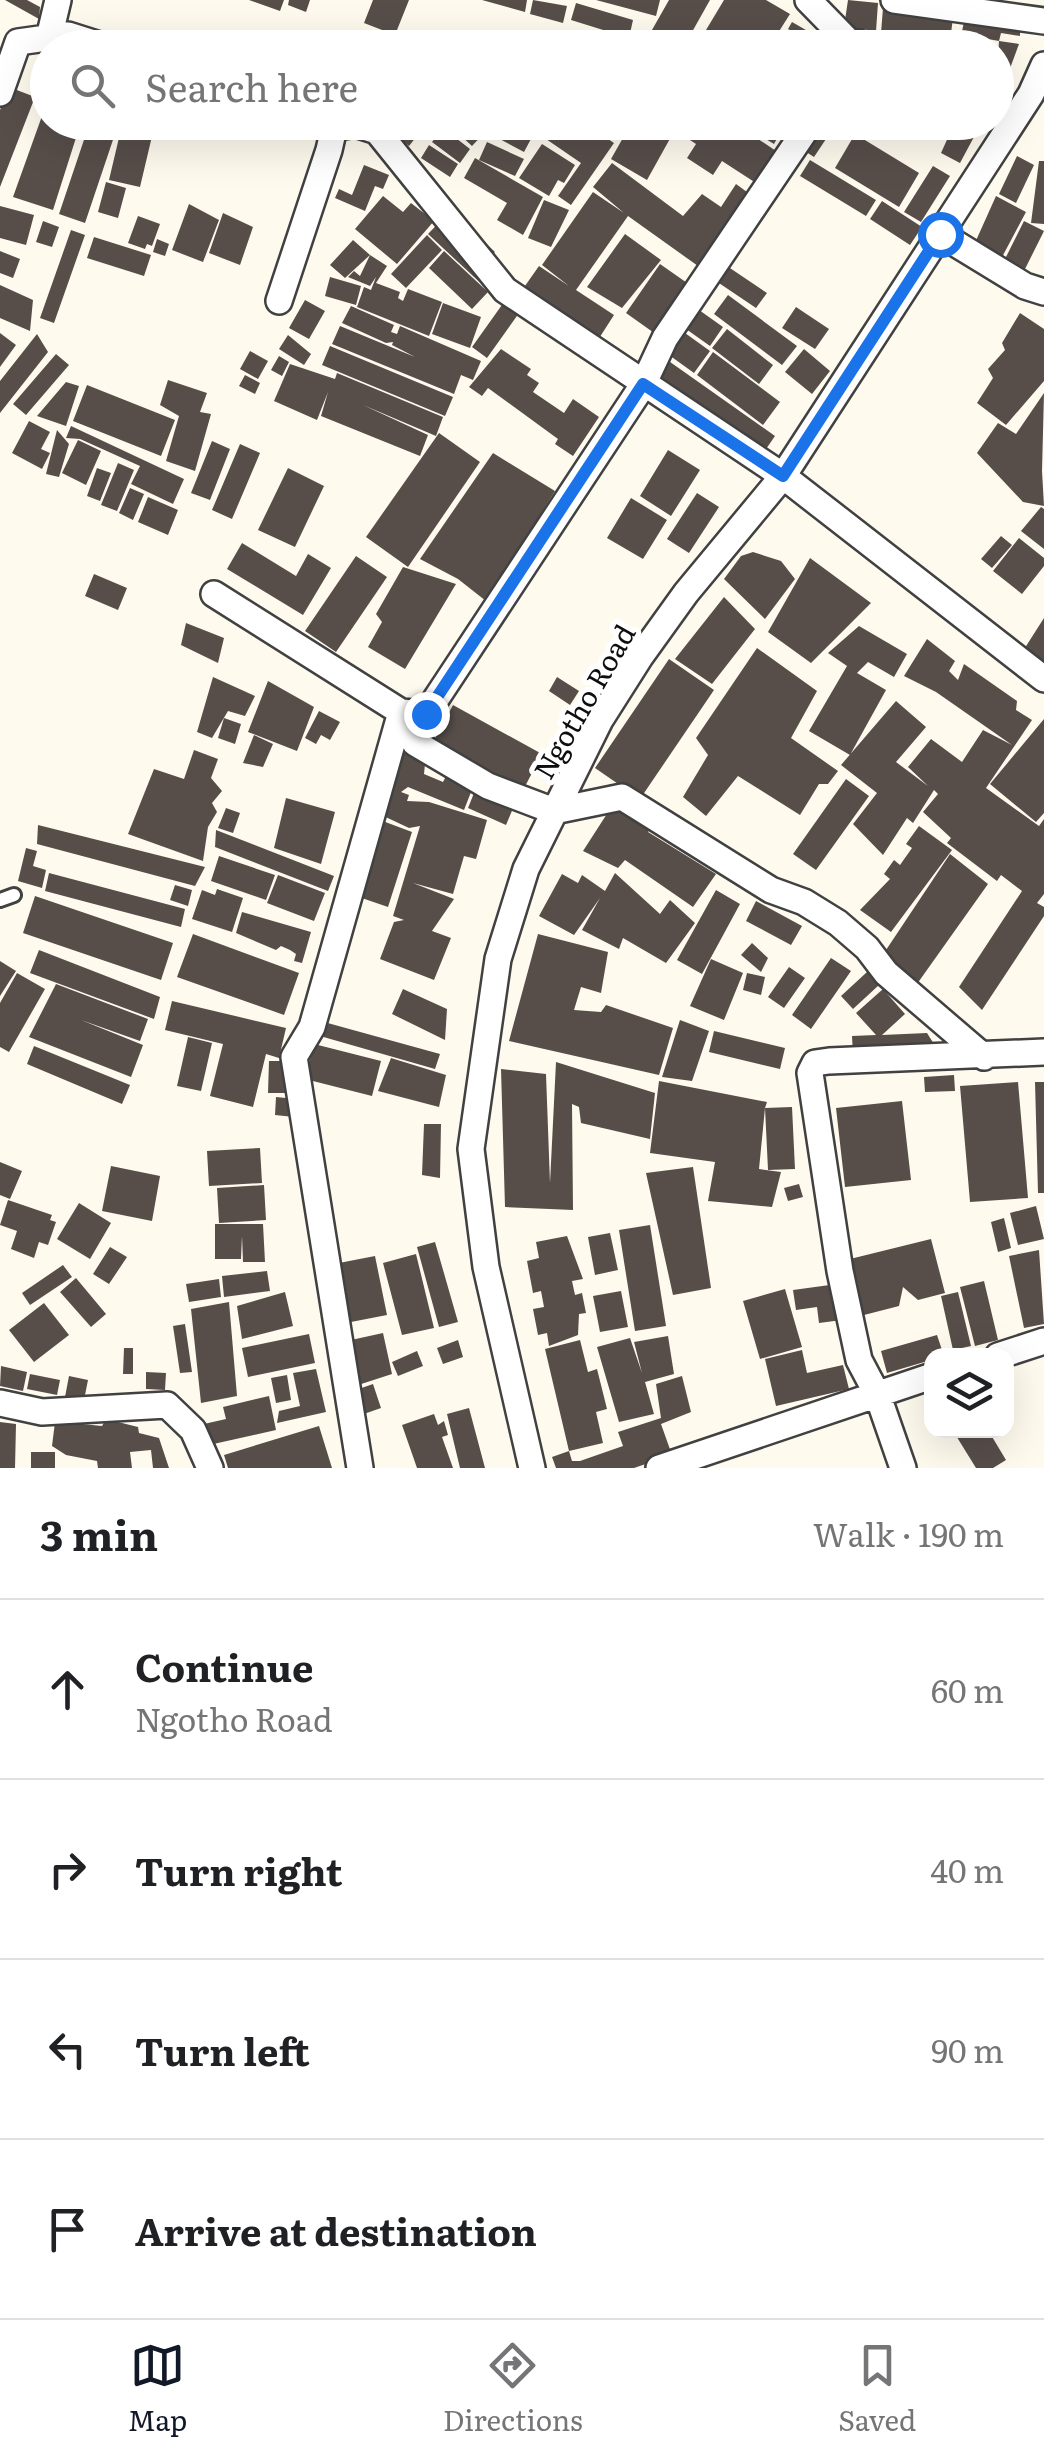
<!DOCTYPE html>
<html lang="en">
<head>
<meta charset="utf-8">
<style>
  :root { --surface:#fff; --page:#f2f2f2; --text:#202124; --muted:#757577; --line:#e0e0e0; --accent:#111827 }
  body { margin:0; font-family:Literata,serif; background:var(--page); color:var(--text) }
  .controls { position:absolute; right:30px; bottom:30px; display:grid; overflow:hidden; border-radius:20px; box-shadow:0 10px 40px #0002 }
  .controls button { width:90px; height:90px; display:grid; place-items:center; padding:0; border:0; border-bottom:2px solid var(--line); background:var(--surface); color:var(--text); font:50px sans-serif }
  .stop { position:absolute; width:30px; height:30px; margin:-22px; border:8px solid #1a73e8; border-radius:50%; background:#fff }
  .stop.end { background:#1a73e8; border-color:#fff; box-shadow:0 2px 10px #0008 }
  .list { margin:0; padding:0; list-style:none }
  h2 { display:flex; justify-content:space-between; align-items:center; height:130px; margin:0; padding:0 40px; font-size:42px }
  h2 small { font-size:32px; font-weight:400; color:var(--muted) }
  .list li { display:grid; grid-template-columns:65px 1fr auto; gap:30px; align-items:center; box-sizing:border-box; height:180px; padding:0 40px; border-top:2px solid var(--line) }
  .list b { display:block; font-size:38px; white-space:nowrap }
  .list p { margin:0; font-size:32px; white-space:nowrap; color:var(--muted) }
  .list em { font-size:32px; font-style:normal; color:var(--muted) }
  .icon { flex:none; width:55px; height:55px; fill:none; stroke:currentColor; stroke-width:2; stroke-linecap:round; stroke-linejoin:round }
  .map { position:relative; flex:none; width:1044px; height:1468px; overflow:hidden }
  .search { position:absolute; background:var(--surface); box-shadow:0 10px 40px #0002; left:30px; right:30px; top:30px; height:110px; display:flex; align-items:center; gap:25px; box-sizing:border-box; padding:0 35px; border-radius:55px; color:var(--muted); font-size:38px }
  .sheet { height:850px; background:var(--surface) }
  nav { display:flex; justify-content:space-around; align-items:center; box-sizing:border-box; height:140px; border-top:2px solid var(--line); background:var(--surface); font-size:28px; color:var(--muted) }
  nav a { display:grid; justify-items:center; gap:5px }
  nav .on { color:var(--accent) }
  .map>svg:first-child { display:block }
  .building { fill:#574e4a }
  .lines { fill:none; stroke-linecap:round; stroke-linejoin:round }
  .service-casing { stroke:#414141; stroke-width:18 }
  .minor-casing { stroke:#414141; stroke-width:30 }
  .service { stroke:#fff; stroke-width:12 }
  .minor { stroke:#fff; stroke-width:25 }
  .route { stroke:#1a73e8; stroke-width:12 }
  .labels { text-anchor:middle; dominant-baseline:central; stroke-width:10; stroke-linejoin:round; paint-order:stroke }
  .street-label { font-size:28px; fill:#0e0e0e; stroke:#fff }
</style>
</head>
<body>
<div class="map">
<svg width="1044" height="1468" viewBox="0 0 1044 1468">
  <rect width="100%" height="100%" fill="#fffaee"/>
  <path class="building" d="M5 0H27L40 7 39 19Z
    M249 0H284L280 11Z
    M289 0H310L306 12 288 5Z
    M373 0H409L395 35 364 23Z
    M482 0H527L525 12Z
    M533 0 567 6 563 23 530 14Z
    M596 0H660L656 16Z
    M669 0H710L683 48H667L648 37Z
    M724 0H766L790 14 771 44 755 34 747 48H716L710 42 715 35 706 30Z
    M848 0 878 3 876 31 844 27Z
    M576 3 633 20 629 38 571 20Z
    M883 8 953 17 950 42 881 33Z
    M965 17 1020 27V36L1001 33 999 41 982 38 980 46 960 41Z
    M792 22 832 45 830 48H805L809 41 788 29Z
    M999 41 1019 44 1002 90 996 89Z
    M9 87 35 97 0 187V110Z
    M47 102 48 122H81L53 210 13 197Z
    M90 122H119L85 223 59 214Z
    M404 122H428L409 146 395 134Z
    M446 122H479L487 130 472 146Z
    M505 122 532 137 524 152 496 137Z
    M534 122H578L576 128 559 124 575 135 583 122 614 143 571 205 558 196 581 163 530 128Z
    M632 122H651L672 135 647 180 611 159Z
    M693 122H733L782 155 765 189 722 161 713 175 687 158 696 144 684 136Z
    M737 122H786L774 144Z
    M821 122 832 130 814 157 800 148Z
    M955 122H982L960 163 941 153Z
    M122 125 153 132 140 187 109 180Z
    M443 128 470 149 460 163 432 142Z
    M855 134 919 173 899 207 835 168Z
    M487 142 524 159 515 176 479 160Z
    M542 144 575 165 564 183 558 180 549 196 519 178Z
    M429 145 458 164 450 177 421 158Z
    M1017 156 1034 165 1016 203 999 194Z
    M475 158 543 197 523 235 497 220 507 203 464 178Z
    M810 160 876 200 866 216 800 176Z
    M1039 161H1044V224L1031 223Z
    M612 163 683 216 702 194 721 207 736 184 747 192 698 266 628 216 576 290 614 315 596 343 520 293 539 266 569 286 542 265 593 192 624 213 593 187Z
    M364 165 389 175 383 189 375 186 365 211 335 198 339 189 352 195Z
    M933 166 950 176 921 222 904 212Z
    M106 182 126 188 118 218 98 212Z
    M383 196 403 212 411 203 434 221 397 264 355 229Z
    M996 196 1026 212 1001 259 974 245Z
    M544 200 569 210 551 247 528 238Z
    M882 201 922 227 910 245 870 219Z
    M189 204 219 220 203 262 172 250Z
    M0 206 34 215 26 245 0 238Z
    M451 210 495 252 490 257 506 273 489 291 428 234Z
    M223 213 253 227 240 265 209 253Z
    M138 216 160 224 152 246 147 244 145 249 128 243Z
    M43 221 59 227 52 247 36 242Z
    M1024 221 1044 231 1025 269 1005 259Z
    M71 230 85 235 54 323 40 318Z
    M625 234 661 260 622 308 587 287Z
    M427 235 442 250 406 288 391 274Z
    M94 237 151 255 144 276 87 258Z
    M157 239 169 244 165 256 153 252Z
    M353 240 370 255 345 278 330 265Z
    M0 251 20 259 13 278 0 273Z
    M444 251 488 292 472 309 429 268Z
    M370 255 387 266 376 283 400 292 398 298 403 301 408 289 442 302 429 336 357 307 364 287 371 290 376 277 370 286 348 277 354 271 360 276Z
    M721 262 767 293 756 308 710 277Z
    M660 264 690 285 657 335 626 313Z
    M330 277 361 286 356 305 325 296Z
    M0 285 33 300 30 331 0 318Z
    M509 295 524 306 487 358 472 347Z
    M728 295 797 346 782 365 714 314Z
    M305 300 325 311 309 339 289 328Z
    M443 303 481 317 470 348 432 334Z
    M692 305 723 327 710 346 679 324Z
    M351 306 394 325 391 332 397 334 400 326 481 361 473 380 461 375 454 394 332 344 340 326 415 357 392 345 393 342 386 343 342 323Z
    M796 307 829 329 815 349 782 328Z
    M1020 313 1044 329V381L1006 425 977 403 993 378 988 369 1005 350 1002 343Z
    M727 329 773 365 759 384 712 348Z
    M0 333 16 345 0 367Z
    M685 333 710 351 694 373 669 355Z
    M37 334 48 352 0 413V381Z
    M288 335 311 354 304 365 279 349Z
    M330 346 453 397 445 416 322 365Z
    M501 349 531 369 527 375 539 383 533 392 564 413 573 399 599 417 573 456 555 444 558 439 488 388 482 396 469 387Z
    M804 349 830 371 812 394 785 372Z
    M250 351 268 361 258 379 240 369Z
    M713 352 780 402 763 425 697 375Z
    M56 354 69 365 26 415 13 404Z
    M279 356 289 362 282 376 271 370Z
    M663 357 775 436 764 452 652 374Z
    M290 364 335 379 337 373 443 417 436 436 363 405 428 435 420 456 321 416 328 392 317 420 274 401Z
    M245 375 260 383 255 394 239 386Z
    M168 380 207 393 200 412 211 414 195 471 166 461 179 416 160 405Z
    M66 382 79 386 66 426 37 416Z
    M87 385 175 420 161 456 73 421Z
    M1044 393 1042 471 1044 506 1023 502 977 453 998 423 1016 434Z
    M29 421 50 432 41 449 50 453 42 469 12 453Z
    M71 426 184 479 173 504 131 484 140 466 80 439 66 438Z
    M57 430 69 444 59 477 46 474Z
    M439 433 480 462 408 567 366 537Z
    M78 440 101 451 86 485 62 473Z
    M212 441 230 449 210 500 191 493Z
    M240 444 260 453 232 519 212 510Z
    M668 450 700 470 671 516 640 496Z
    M493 453 555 491 486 601 458 579 420 559Z
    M118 463 134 470 117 511 101 505Z
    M97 468 111 473 100 501 87 496Z
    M288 468 324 486 295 547 258 530Z
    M130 488 144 494 133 520 119 513Z
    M697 493 719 507 689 553 667 539Z
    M148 497 178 510 168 535 138 522Z
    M631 498 667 520 643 559 607 538Z
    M1041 507 1044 509V549L1021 531Z
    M1001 536 1012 545 992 568 981 559Z
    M1019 538 1044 558V566L1022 594 993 571Z
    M242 543 296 576 308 554 331 568 303 615 227 569Z
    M753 552 781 561 795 579 765 619 724 579 741 556Z
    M356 556 387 577 336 652 305 631Z
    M810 558 871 603 811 663 768 632Z
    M403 567 456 584 405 669 368 647 382 622 376 614Z
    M94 574 127 588 118 610 85 596Z
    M724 597 755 629 712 684 675 659Z
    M1044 618V670L1021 654Z
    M186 623 224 638 218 663 181 645Z
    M859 626 907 654 894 677 868 662 857 673 886 690 850 755 809 731 847 666 828 653Z
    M927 639 955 661 949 671 958 680 964 664 1017 701 1016 710 1032 720 986 788 1039 826 1044 819V894L1037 903 1044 907V916L982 1010 959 987 1022 891 1001 875 997 881 947 843 951 838 923 812 938 794 934 790 913 823 907 818 883 855 853 824 877 793 841 765 896 701 926 727 896 762 928 786 908 767 931 739 962 762 983 730 1012 745 936 692 904 676Z
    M757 648 817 691 791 738 838 771 828 784H819L800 815 738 776 706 816 683 797 708 755 696 738Z
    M669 659 714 690 640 799 595 768Z
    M213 677 255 696 245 716 228 711 212 738 197 732Z
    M557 677 579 691 570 705 549 691Z
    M268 681 314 707 297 751 248 732Z
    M453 705 542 754 521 794 432 744Z
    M319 711 340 722 330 740 321 735 316 744 305 738Z
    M224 718 241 724 235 744 218 738Z
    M1044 719V813L1036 822 990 784Z
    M254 735 273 744 263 767 243 763Z
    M194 750 218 759 211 778 222 791 212 803 217 812 208 827 203 861 128 834 154 769 184 779Z
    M401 751 425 764 424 774 443 782 446 776 473 787 464 810 408 787 401 792 409 795 407 801 429 802 487 820 476 859 464 856 453 894 413 883 454 899 432 931 451 938 434 980 380 959 394 922 404 920 393 916 420 826 409 828 375 812Z
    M846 779 869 796 816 870 793 854Z
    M476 788 514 806 506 825 468 808Z
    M286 798 335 812 321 864 274 848Z
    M612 806 652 827 648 832 716 874 693 907 625 860 618 868 583 851Z
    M226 808 240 813 233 833 218 828Z
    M380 820 412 832 388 907 353 895Z
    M38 825 205 867 195 886 37 844Z
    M919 826 952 850 891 932 860 910 890 879 884 874 894 860 900 865 912 848 906 844Z
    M216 830 334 876 328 891 215 847Z
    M26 848 37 851 33 866 46 870 42 888 18 881Z
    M950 854 988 884 917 984 884 953Z
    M219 856 275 875 266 900 211 881Z
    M49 873 185 909 181 927 45 891Z
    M615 873 660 914 670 900 695 923 666 963 623 938 619 949 582 930 600 898 574 935 539 916 562 874 578 883 582 875 605 891Z
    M278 875 325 893 314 921 267 903Z
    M175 885 192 890 188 906 170 900Z
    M217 889 243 898 232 932 192 919 202 890 215 895Z
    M716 890 740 904 702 974 677 960Z
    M35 896 173 943 161 980 23 933Z
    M756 901 802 926 791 945 746 921Z
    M242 912 311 932 302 963 294 961 296 954 290 950 281 946 276 950 236 933Z
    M193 934 299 973 284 1015 177 977Z
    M538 934 608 952 601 993 581 987 574 1010 601 1012 606 1005 673 1028 659 1075 509 1041Z
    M752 943 768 958 761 972 741 955Z
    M39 950 160 997 154 1019 30 973Z
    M831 958 851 971 811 1029 792 1015Z
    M711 959 743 973 724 1020 690 1006Z
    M0 961 16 971 0 996Z
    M789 967 805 978 784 1008 768 997Z
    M867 972 879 985 853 1009 841 996Z
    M17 973 45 989 9 1052 0 1047V1003Z
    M747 973 765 977 761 995 743 990Z
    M56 984 148 1019 140 1041 81 1020 143 1045 131 1077 29 1037Z
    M403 989 447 1009 445 1040 392 1014Z
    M883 989 905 1014 882 1035 927 1033 939 1052 853 1056 852 1036 876 1035 856 1013Z
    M172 1001 286 1028 279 1058 266 1054 253 1107 210 1096 223 1044 165 1030Z
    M680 1020 709 1031 692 1081 662 1077Z
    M324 1022 440 1054 435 1069 320 1036Z
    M714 1031 785 1048 780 1069 709 1052Z
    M188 1037 212 1043 201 1091 177 1086Z
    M314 1044 381 1061 372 1096 305 1079Z
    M34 1046 130 1085 122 1104 27 1064Z
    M391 1058 446 1075 439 1107 378 1091Z
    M269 1061H290V1093H268Z
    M556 1062 655 1093 650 1139 581 1123 579 1107 572 1104 573 1210 505 1207 501 1069 546 1074 550 1183Z
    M954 1075 955 1091 925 1092 924 1077Z
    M659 1081 767 1102 765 1108 792 1107 795 1169 768 1170 765 1108 759 1169 781 1172 772 1207 708 1201 715 1162 650 1153Z
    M1018 1082 1028 1198 970 1202 960 1086Z
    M1035 1082H1044V1193H1038Z
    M276 1097 296 1099 294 1117 275 1115Z
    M902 1101 911 1180 845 1187 836 1108Z
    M424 1124H441L440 1178 422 1175Z
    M260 1148 262 1183 209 1186 207 1151Z
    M0 1162 22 1171 10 1199 0 1195Z
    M111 1166 160 1176 152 1221 102 1211Z
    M693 1167 711 1288 673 1295 646 1173Z
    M799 1184 803 1197 788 1201 784 1188Z
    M264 1185 266 1220 219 1223 217 1188Z
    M8 1200 52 1215 50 1220 56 1222 48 1245 39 1242 34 1258 11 1249 17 1231 0 1225Z
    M79 1203 111 1223 90 1259 57 1239Z
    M1036 1206 1044 1239 1018 1245 1010 1213Z
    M1004 1218 1011 1248 998 1252 991 1222Z
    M215 1224H263L265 1262H243L242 1236 241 1259H215Z
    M650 1225 666 1326 635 1331 619 1230Z
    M610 1233 618 1270 595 1275 588 1237Z
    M567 1236 583 1279 572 1281 575 1295 582 1293 586 1313 579 1314 578 1335 549 1346 547 1333 538 1335 533 1309 544 1307 541 1291 533 1293 527 1261 539 1258 536 1242Z
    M931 1239 945 1293 918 1300 903 1287 899 1306 864 1315 850 1259Z
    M435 1242 458 1322 439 1327 417 1247Z
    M110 1247 127 1257 109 1284 93 1274Z
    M1039 1250 1044 1324 1024 1328 1009 1256Z
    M416 1254 434 1328 402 1335 383 1263Z
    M375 1256 387 1315 351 1322 339 1263Z
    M63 1265 72 1277 30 1305 22 1293Z
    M267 1271 270 1291 224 1297 222 1276Z
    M76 1278 106 1314 91 1327 60 1292Z
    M219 1279 221 1297 189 1302 186 1284Z
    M984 1281 998 1340 975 1346 960 1287Z
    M837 1284 842 1320 819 1323 817 1307 796 1310 793 1290Z
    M785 1289 802 1347 760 1359 743 1301Z
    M621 1291 628 1327 600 1332 593 1296Z
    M285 1292 293 1326 242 1339 237 1306Z
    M958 1292 971 1346 953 1350 941 1296Z
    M229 1302 237 1396 201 1403 191 1309Z
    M44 1303 69 1335 34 1362 9 1330Z
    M185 1324 192 1372 180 1373 173 1326Z
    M383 1333 392 1374 352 1387 342 1342Z
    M309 1334 315 1363 248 1377 242 1348Z
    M937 1335 944 1356H931V1360L887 1373 881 1351Z
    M668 1336 674 1374 645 1382 654 1414 619 1422 597 1347 630 1338 642 1373 634 1342Z
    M458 1340 463 1357 443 1364 437 1348Z
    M580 1340 588 1372 597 1369 607 1409 596 1412 603 1443 569 1451 545 1349Z
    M124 1348H133V1374H123Z
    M802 1350 807 1373 843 1365 849 1389 776 1406 765 1359Z
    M417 1351 423 1366 398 1376 392 1362Z
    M1 1366 27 1372 23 1391 0 1386Z
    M316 1369 326 1412 277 1423 279 1411 300 1406 293 1373Z
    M146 1372 166 1373 165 1390 146 1389Z
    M30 1374 60 1380 57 1395 27 1389Z
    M287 1375 291 1400 276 1403 271 1378Z
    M69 1376 88 1380 84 1400 65 1397Z
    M682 1376 691 1412 661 1424 672 1455 634 1468H556L552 1457 569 1451 572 1461H580L623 1446 618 1432 661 1418 656 1384Z
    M373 1384 381 1408 361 1415 353 1391Z
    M269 1396 276 1430 209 1445 204 1424 226 1419 223 1407Z
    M469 1408 485 1468H460L447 1414Z
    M56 1414 66 1415 72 1423 102 1426 106 1419 138 1427 139 1433 159 1438 169 1468H153L151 1450 130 1452 132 1468H98L97 1461 66 1455 52 1446Z
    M434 1414 438 1425 444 1421 448 1435 442 1437 453 1468H417L402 1425Z
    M0 1422 16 1424 15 1468H0Z
    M319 1426 332 1468H228L224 1455Z
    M960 1430H988L1006 1460 993 1468H976L955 1434Z
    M31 1452H55V1468H31Z"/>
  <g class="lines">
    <defs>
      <path id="service" d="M0 900 14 895"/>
      <path id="minor" d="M808 0 851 44 859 43 856 48
        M894 0 1044 21
        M49 38 58 0
        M0 93 18 42 68 35 109 48
        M334 128 355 124 377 131 505 290 783 476 1044 679
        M940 234 1025 286 1044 292
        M279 301 329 150 334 128 323 122
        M214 594 401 712
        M426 714 643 385 665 338 811 122
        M998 1356 1044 1341
        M0 1403 42 1412 167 1405 193 1430 210 1468
        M360 1468 294 1057 312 1027 401 712 426 714 415 743 488 786 554 811 622 797 771 890 804 902 838 923 867 948 886 973 984 1057
        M532 1468 486 1267 471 1149 498 959 526 869 600 720 640 657 686 593 783 476 1031 94 1044 65
        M659 1468 932 1376
        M903 1468 878 1396 859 1360 840 1271 810 1073 815 1063 829 1061 1044 1052"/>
    </defs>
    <use href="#service" class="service-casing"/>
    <use href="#minor" class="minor-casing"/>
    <use href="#service" class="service"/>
    <use href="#minor" class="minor"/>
  </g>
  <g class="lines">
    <path class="route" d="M426 714 643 384 783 476 940 234"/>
  </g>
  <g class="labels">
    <g class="street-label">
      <text transform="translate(583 701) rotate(-60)">Ngotho Road</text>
    </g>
  </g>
</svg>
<div class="controls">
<button><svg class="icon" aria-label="layers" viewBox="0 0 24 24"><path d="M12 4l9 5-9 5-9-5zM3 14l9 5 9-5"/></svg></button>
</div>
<div class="stop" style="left:940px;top:234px"></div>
<div class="stop end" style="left:426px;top:714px"></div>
<div class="search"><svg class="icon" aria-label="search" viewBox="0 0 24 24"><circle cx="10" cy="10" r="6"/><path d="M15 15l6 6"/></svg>Search here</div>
</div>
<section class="sheet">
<h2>3 min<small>Walk · 190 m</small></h2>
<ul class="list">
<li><svg class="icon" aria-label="ahead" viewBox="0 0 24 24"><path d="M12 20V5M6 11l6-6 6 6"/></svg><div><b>Continue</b><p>Ngotho Road</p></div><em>60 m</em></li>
<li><svg class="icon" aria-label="right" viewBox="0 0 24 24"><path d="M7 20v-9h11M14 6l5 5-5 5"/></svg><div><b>Turn right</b></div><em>40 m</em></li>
<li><svg class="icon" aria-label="left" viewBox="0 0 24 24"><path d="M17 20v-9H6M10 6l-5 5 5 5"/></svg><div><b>Turn left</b></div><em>90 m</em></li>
<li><svg class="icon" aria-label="arrive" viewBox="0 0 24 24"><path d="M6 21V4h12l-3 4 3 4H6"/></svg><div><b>Arrive at destination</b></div></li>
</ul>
</section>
<nav>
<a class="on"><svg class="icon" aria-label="map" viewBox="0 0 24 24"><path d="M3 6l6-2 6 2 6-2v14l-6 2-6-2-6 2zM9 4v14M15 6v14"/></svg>Map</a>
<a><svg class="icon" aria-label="directions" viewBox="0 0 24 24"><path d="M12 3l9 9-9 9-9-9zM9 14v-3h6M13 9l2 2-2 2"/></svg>Directions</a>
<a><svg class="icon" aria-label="saved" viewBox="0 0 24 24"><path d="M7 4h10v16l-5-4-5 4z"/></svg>Saved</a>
</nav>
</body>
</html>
